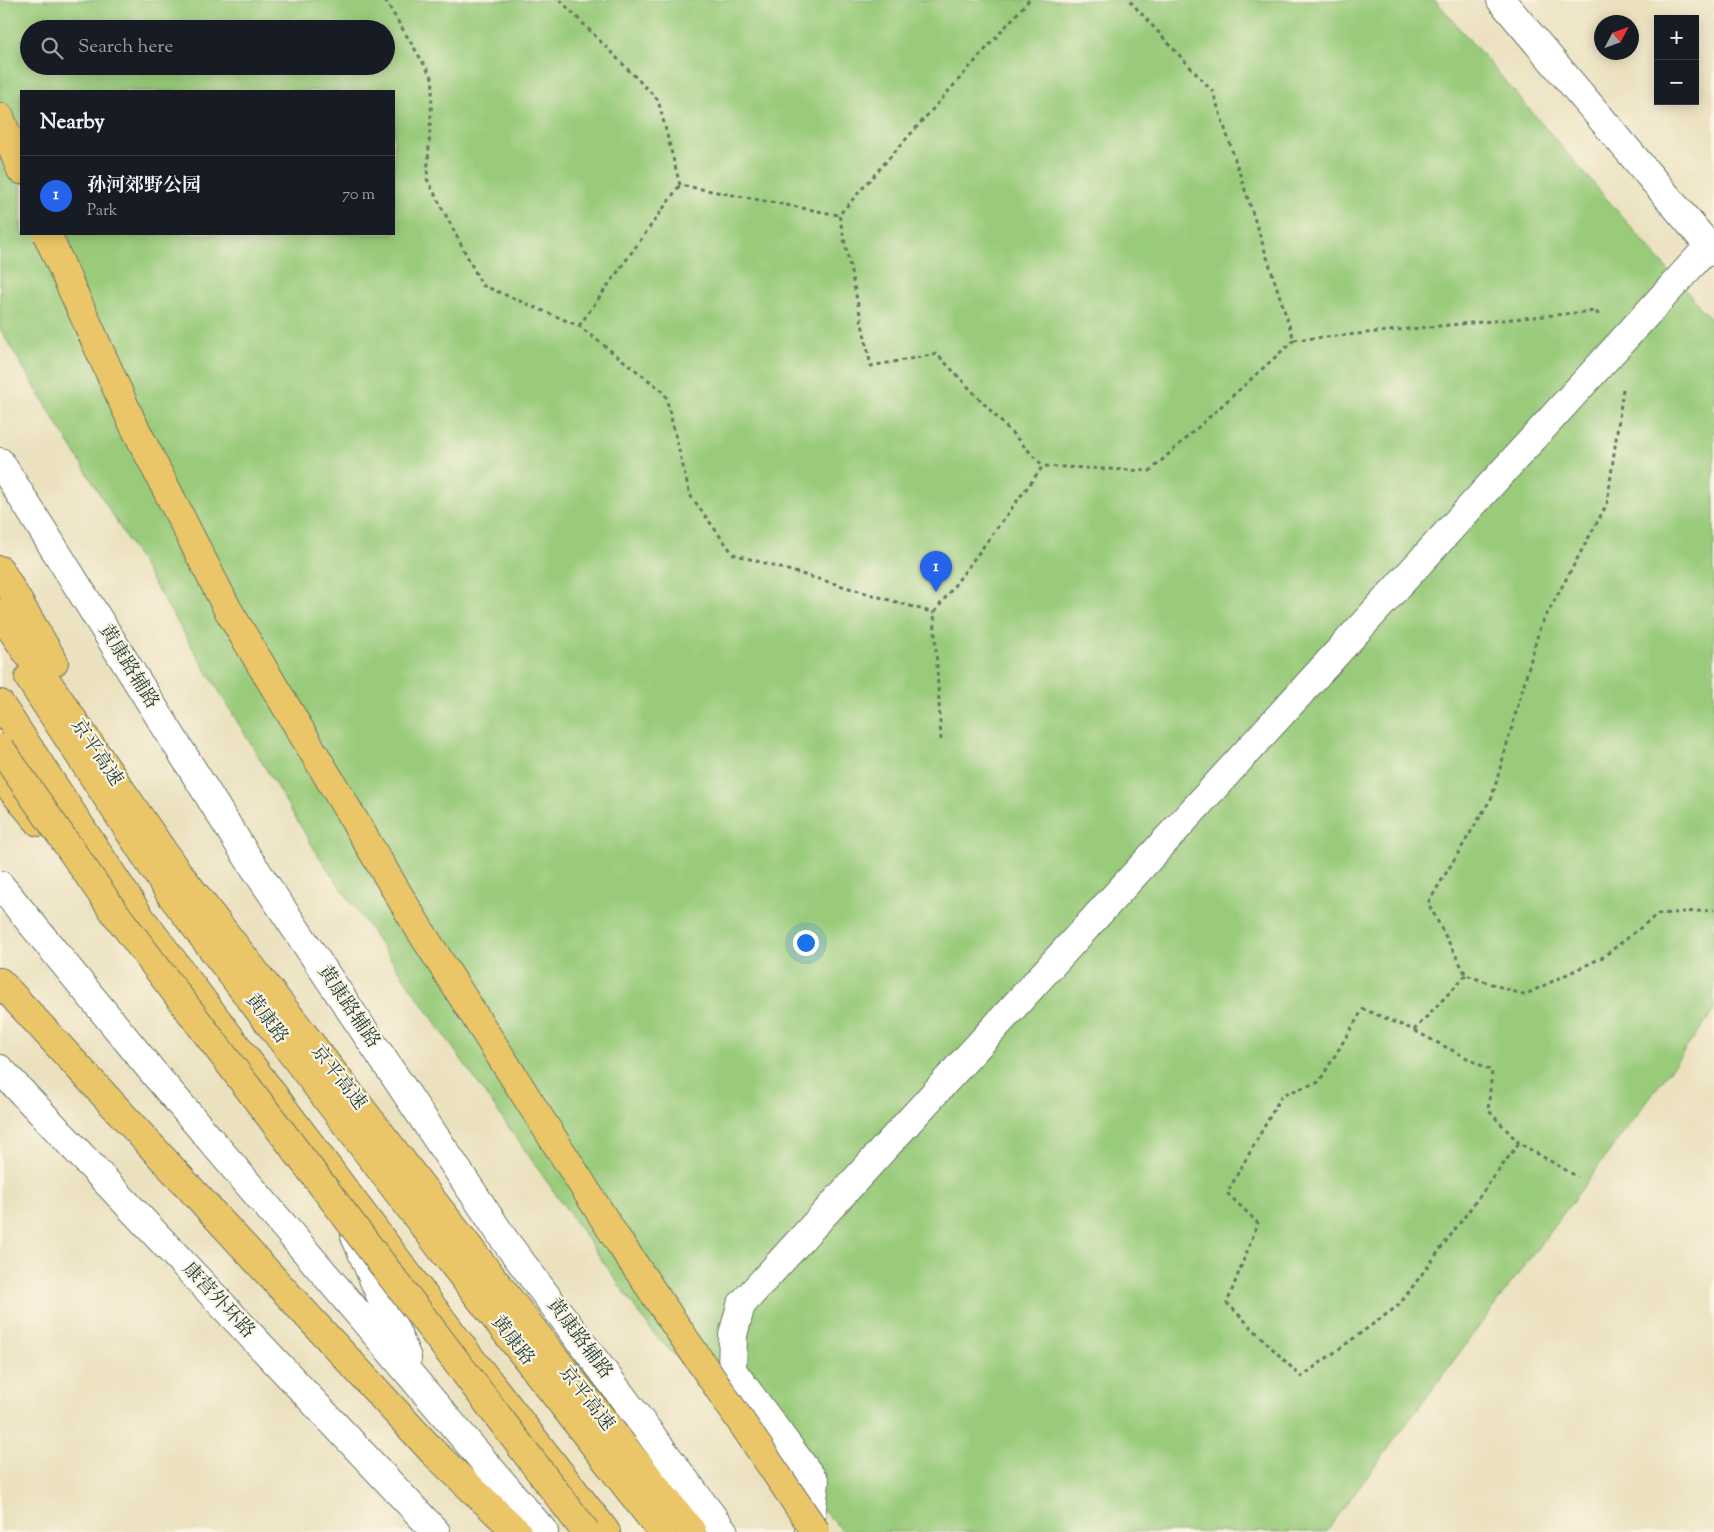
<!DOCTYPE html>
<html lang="en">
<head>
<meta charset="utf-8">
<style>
  :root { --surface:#171b24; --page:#242831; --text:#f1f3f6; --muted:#9ea1a6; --line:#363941; --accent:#2563eb }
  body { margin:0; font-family:"Sorts Mill Goudy","Noto Serif SC",serif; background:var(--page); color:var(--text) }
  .controls { position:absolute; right:15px; top:15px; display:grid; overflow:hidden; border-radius:0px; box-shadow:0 2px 12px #0003 }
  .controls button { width:45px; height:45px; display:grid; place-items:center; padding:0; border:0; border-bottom:1px solid var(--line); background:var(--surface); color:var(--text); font:25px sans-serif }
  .compass { position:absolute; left:1594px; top:15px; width:45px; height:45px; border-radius:50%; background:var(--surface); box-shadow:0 2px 12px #0003; rotate:49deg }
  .you { position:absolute; left:805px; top:942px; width:18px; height:18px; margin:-12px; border:4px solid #fff; border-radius:50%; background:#1a73e8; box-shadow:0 0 0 8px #1a73e833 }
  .badge { display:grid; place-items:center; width:32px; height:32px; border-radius:50%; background:var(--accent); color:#fff; font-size:16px; font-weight:700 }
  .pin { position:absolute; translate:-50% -41px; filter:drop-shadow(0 1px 2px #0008) }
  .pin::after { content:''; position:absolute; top:26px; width:18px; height:15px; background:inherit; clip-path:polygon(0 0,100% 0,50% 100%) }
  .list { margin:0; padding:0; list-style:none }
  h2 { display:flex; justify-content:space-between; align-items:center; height:65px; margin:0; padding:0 20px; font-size:21px }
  h2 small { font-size:16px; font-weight:400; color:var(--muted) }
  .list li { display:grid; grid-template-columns:32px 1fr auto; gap:15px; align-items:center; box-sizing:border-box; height:80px; padding:0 20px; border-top:1px solid var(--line) }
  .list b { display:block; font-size:19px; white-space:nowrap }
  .list p { margin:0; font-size:16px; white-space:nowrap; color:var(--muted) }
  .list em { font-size:16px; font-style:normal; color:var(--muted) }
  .icon { flex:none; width:28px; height:28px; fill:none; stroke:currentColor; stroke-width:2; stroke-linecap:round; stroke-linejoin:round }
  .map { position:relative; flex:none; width:1714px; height:1532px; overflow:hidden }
  .search { position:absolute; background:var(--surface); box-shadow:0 2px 12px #0003; left:20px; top:20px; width:375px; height:55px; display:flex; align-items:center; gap:12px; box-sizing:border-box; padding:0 18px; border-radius:28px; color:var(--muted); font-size:19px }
  .panel { position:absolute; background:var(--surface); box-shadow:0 2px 12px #0003; left:20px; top:90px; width:375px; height:145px; border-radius:0px }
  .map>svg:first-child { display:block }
  .park { fill:#99cb7a; stroke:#5c8457; fill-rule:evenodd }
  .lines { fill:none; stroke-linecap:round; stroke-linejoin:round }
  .minor-casing { stroke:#667665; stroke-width:30 }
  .major-casing { stroke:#667665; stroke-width:30 }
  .highway-casing { stroke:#667665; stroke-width:30 }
  .path { stroke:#667665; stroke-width:3; stroke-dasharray:4 4; stroke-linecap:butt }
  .minor { stroke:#fff; stroke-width:28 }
  .major { stroke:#ebc669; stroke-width:28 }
  .highway { stroke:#ebc669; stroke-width:28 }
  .highway-bridge-casing { stroke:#667665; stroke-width:30; stroke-linecap:butt }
  .highway-bridge { stroke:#ebc669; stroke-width:28 }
  .labels { text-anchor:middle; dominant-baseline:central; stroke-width:4.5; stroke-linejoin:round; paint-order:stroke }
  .street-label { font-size:19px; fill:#1f3d34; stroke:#fcf5e5 }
</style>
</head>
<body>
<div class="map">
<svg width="1714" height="1532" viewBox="0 0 1714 1532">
  <rect width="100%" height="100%" fill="#fcf5e5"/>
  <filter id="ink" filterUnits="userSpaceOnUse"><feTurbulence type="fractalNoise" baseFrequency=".02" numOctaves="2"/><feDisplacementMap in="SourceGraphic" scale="10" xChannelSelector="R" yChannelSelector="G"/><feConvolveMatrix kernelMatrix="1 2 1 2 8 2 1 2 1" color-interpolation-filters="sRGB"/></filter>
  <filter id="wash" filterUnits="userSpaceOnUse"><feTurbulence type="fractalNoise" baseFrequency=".0096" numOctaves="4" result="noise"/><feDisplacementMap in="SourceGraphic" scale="20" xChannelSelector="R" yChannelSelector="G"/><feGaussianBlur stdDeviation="1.12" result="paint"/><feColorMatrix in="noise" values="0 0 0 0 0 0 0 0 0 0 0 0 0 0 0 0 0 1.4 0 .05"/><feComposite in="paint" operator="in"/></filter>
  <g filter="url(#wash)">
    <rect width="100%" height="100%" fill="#ebe1bf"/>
    <path class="park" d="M0 0H1435L1714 323V1011L1326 1532H844L653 1333 318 855 0 329ZM29 29H386V66H29ZM21 91H394V234H21Z"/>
  </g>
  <g filter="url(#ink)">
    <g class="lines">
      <defs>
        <path id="minor" d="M1501 0 1714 252
          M0 462 244 852 506 1242 724 1532
          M0 885 152 1071 544 1532
          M0 1069 436 1532
          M355 1236 407 1358
          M809 1532 815 1482 732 1370 733 1335 741 1305 1709 246"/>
        <path id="major" d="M29 678 171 895 439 1246 662 1532
          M0 704 140 917 472 1360 606 1532"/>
        <path id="highway" d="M0 117 21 170
          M0 570 54 662
          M0 613 173 866 620 1442 692 1532
          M0 776 39 822
          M0 982 433 1452 517 1532"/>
      </defs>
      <use href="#minor" class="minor-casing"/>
      <use href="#major" class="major-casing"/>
      <use href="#highway" class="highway-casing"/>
      <path class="path" d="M385 0 433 79 427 179 482 285 579 326 665 393 690 495 733 554 934 613
        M560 0 658 100 680 185 839 215
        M1029 0 839 215 871 366 937 354 1043 466
        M579 326 680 185
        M1294 340 1596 311 1600 317
        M1623 389 1607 504 1540 627 1492 797 1428 903 1466 975 1524 995 1603 957 1658 914 1714 910
        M941 740 934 613 1043 466 1150 471 1294 340 1213 92 1129 0
        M1466 975 1414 1030 1363 1009 1319 1082 1282 1095 1227 1193 1258 1223 1227 1303 1301 1377 1399 1305 1519 1143 1578 1177
        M1415 1031 1492 1071 1488 1110 1519 1143"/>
      <use href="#minor" class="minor"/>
      <use href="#major" class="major"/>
      <use href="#highway" class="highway"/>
      <defs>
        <path id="highway-bridge" d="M47 234 131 420 227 608 418 927 619 1242 816 1532
          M0 748 112 909 586 1532"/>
      </defs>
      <use href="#highway-bridge" class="highway-bridge-casing"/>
      <use href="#highway-bridge" class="highway-bridge"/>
    </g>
  </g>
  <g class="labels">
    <g class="street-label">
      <text transform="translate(128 667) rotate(58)">黄康路辅路</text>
      <text transform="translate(96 753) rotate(56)">京平高速</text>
      <text transform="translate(348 1007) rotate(56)">黄康路辅路</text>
      <text transform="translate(266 1019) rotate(53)">黄康路</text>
      <text transform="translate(338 1078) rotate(52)">京平高速</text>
      <text transform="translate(218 1301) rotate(47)">康营外环路</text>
      <text transform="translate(579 1339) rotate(53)">黄康路辅路</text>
      <text transform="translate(512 1341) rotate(52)">黄康路</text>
      <text transform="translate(586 1399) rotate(52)">京平高速</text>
    </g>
  </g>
</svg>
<div class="controls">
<button>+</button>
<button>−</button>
</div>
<svg class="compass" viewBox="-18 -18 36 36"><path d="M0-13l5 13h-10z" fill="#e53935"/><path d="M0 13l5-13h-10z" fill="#9ea1a6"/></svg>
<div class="you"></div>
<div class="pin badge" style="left:936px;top:592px">1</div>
<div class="search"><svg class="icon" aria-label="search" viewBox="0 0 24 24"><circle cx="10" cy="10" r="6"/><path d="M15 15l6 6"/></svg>Search here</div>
<section class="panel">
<h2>Nearby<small></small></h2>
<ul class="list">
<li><span class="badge">1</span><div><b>孙河郊野公园</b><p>Park</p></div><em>70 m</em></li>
</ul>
</section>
</div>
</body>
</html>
